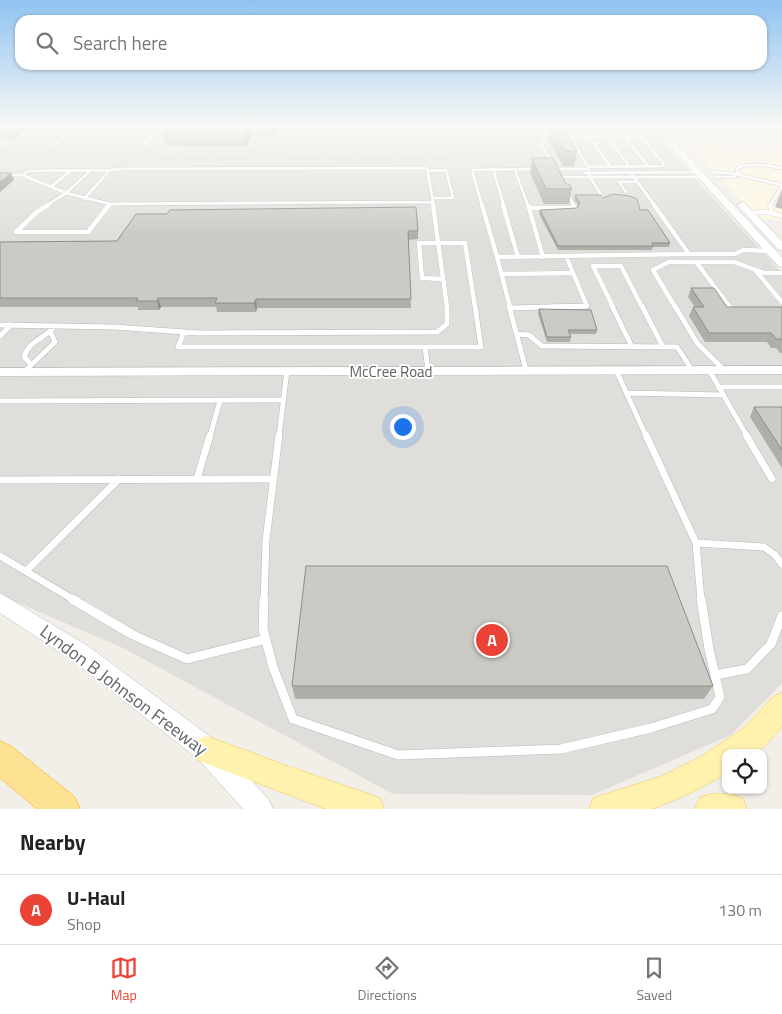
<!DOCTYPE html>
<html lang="en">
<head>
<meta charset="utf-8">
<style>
  :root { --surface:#fff; --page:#f2f2f2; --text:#222; --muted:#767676; --line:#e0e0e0; --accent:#ea4335 }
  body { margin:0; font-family:"Titillium Web",sans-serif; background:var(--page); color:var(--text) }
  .controls { position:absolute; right:15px; bottom:15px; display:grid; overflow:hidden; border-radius:10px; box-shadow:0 1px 4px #0004 }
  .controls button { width:45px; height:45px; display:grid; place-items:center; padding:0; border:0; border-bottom:1px solid var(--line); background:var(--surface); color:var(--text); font:25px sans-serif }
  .you { position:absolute; left:402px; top:426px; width:18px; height:18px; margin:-12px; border:4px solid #fff; border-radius:50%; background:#1a73e8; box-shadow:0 0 0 8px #1a73e833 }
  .badge { display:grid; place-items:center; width:32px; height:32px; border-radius:50%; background:var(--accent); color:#fff; font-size:16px; font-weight:700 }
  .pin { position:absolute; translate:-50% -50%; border:2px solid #fff; box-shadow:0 1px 5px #0006 }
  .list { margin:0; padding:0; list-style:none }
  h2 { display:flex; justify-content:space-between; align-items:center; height:65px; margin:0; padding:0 20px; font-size:21px }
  h2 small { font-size:16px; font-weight:400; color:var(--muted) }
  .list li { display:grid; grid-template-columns:32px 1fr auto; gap:15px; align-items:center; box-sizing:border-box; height:70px; padding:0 20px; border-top:1px solid var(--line) }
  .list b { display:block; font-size:19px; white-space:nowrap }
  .list p { margin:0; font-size:16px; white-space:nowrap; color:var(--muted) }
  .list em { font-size:16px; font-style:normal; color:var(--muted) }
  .icon { flex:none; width:28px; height:28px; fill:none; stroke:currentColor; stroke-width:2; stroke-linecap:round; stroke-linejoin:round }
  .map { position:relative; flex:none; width:782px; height:809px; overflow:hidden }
  .search { position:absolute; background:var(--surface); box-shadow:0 1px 4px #0004; left:15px; right:15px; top:15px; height:55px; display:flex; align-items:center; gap:12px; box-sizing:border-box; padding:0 18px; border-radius:15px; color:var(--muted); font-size:19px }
  .sheet { height:135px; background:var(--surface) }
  nav { display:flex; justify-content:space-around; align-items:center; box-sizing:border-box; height:70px; border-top:1px solid var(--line); background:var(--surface); font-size:14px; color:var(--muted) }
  nav a { display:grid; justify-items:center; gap:2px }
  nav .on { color:var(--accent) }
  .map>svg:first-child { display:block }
  .commercial { fill:#fef7e0 }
  .industrial { fill:#e0deda }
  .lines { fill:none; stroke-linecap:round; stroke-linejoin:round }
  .service-far4-casing { stroke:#b5b8bc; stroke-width:4 }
  .service-far3-casing { stroke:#b5b8bc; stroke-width:5 }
  .service-far2-casing { stroke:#b5b8bc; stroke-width:6 }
  .service-far1-casing { stroke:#b5b8bc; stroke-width:8 }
  .service-casing { stroke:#b5b8bc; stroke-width:10 }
  .secondary-casing { stroke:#b6babf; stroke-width:1 }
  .primary-casing { stroke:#f2c960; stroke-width:1 }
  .motorway-casing { stroke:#f9ab00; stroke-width:1 }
  .service-far4 { stroke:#fff; stroke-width:3 }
  .service-far3 { stroke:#fff; stroke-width:4.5 }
  .service-far2 { stroke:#fff; stroke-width:5 }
  .service-far1 { stroke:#fff; stroke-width:7 }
  .service { stroke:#fff; stroke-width:9 }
  .secondary { fill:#fff; fill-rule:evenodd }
  .primary { fill:#fff2af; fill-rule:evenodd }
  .motorway { fill:#fde293; fill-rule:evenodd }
  .rail { stroke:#b6b7b8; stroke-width:2; stroke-dasharray:0.5 4; stroke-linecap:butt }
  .wall { fill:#afaea9 }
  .shaded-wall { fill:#8f8d8a }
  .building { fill:#cccac5; stroke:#8f8d8a }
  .labels { text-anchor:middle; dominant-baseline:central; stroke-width:4; stroke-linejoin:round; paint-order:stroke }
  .street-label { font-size:15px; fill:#5f6368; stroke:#fff }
  .near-street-label { font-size:18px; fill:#5f6368; stroke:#fff }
</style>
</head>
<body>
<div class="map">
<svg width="782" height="809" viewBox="0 0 782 809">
  <rect width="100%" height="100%" fill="#f1efe8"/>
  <path class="commercial" d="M670 126H782V221L758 218Z"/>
  <path class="industrial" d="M0 126H647L782 273V683L731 735 592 795 393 794 123 648 0 595Z"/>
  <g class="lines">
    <defs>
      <path id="service-far4" d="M381 126V130
        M551 126 541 144 552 163
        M564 126 588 167
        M581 126 610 166
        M599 126 629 166
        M616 126 648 166
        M115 127 159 126
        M317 127 325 126
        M561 136 641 137
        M679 139H700L716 143H782
        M700 139 691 129 782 128
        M0 144H6
        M53 146 73 126
        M144 146 159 126
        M493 169 504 206
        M553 169H588
        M515 170 528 206
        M427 171 446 170 453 198H432
        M711 172 731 173 782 185
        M585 173 698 172
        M631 173 655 206
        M0 175H22L66 193 110 204 433 202 434 206
        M22 175 28 171 110 170
        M742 176 737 171 738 167C753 163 767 165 782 168
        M559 177H702
        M715 177H735
        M52 186 70 171
        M567 192 574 206
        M626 192 619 182H637
        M603 198 590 177 588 167 663 166 664 164 633 126
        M84 199 110 170 118 169 427 168 433 202
        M46 206 66 193 90 171
        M108 206 110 204
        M482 206 472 170 539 169
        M770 206 782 186"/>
      <path id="service-far3" d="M48 205 37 212 16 232H88L109 205
        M433 205 447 307
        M482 205 497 257
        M503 205 518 257
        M528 205 529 208
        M654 205 689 254H735L743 250 770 251
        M770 205 772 213
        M749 213 767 212 782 216
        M543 257 529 208H575L573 205
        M696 262 730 307
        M756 271 782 302
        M501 274 573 273
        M443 279 422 278 419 243H465L475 307
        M510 307 497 257 689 254
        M550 307 587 306 566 256
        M613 307 593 266H621L642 307
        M675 307 653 270 669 262H734L764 273H782"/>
      <path id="service-far2" d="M509 306 526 370
        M612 306 632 347
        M642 306 663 347
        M675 306 697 343 724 370
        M729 306 732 310H735
        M510 308 587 306
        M0 325 114 327 199 333 437 332 447 324V306
        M184 332 178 347H481L475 306
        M517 334 529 335 542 346 677 347 692 370
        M0 336 11 325
        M425 347 428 371
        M30 363 24 357C29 340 45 339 55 326
        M616 370 646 436
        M709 370 747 436
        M24 372 55 342 51 333
        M718 387H782
        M626 393 723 395
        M0 401 284 400
        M210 436 220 401
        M279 436 287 371"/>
      <path id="service-far1" d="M646 435 696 543 701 600
        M746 435 772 479
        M197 479 210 435
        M0 480 274 479
        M696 543 764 547 775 555 782 564
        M0 556 74 600
        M26 571 119 479
        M264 600 266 540 279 435"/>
      <path id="service" d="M72 599 133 635 187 659 266 639
        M264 599 263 629 273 667 293 719 398 755 561 749 651 728 712 709 720 697 709 649 701 599
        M715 675 747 669 771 644 782 616"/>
      <path id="secondary" d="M652 126H660L782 257V267L778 266Z
        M742 202 745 203 782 241V250L778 249 739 207 737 205Z
        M782 366V374L0 376V368Z
        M0 593 88 646 216 741 269 800 273 809H243L198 759 72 660 0 613Z"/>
      <path id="primary" d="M782 693V727C758 754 762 753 726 753V774L722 776 693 792 653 809H589L593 798 662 776 702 756 744 728 773 697Z
        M207 736 282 764 369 794 380 798 384 809H326L207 764 197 760 193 750 197 740Z
        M710 794H732L743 798 747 809H695L699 798Z"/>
      <path id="motorway" d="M0 741 11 746 75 797 80 809H37L0 778Z"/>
    </defs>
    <use href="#service-far4" class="service-far4-casing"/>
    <use href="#service-far3" class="service-far3-casing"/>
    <use href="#service-far2" class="service-far2-casing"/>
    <use href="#service-far1" class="service-far1-casing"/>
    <use href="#service" class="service-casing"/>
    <use href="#secondary" class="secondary-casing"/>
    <use href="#primary" class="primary-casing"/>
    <use href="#motorway" class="motorway-casing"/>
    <use href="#service-far4" class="service-far4"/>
    <use href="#service-far3" class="service-far3"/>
    <use href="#service-far2" class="service-far2"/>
    <use href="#service-far1" class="service-far1"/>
    <use href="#service" class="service"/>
    <use href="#secondary" class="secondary"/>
    <use href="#primary" class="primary"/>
    <use href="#motorway" class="motorway"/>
    <path class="rail" d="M159 146H204L285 154
      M0 160 431 159C467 156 506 153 533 126"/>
  </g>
  <path class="wall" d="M0 126H25L26 129 14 139H0Z
    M254 126H277L274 136H255Z
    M352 126H370V131H352Z
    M550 126H562L577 151 574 166H563L548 138Z
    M254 129 246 147 165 145 162 131Z
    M532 158 572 189 569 204H544L530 173Z
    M782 190V209L775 207Z
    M575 195 603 198 640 210 670 243 669 247H653L652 250H558L539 214 540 210 577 208 578 206 574 199Z
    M418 231V239L408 240 411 308H257L256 312H217L216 307H161L159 310H138V307H0V242L117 241Z
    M691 288 727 307H782V353H780L776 348H771L767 342H705L689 316 693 307H695L688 297Z
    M539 309 597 330 596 334H570L571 337 570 342H547L538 314Z
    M754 407H782V468L750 417Z
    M292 686H713L704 699H295Z"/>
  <path class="shaded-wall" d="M9 126H25L26 129 14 139Z
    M247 126H253L254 129 246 147 244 133Z
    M273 126H277L274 136Z
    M11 173 14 180 0 192V182Z
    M158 298 161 307 159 310 157 301Z
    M256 299 257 308 256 312 254 303Z"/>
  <path class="building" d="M166 126H247L244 133 162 131Z
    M551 126H562L577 151H565Z
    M532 158H553L566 184H569L572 189H546Z
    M0 173H11L0 182Z
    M613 194 630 196 637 199 640 210H648L670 243H652L653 246H558L540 210 577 208 580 203 575 195H601L603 198Z
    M416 207 418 231H408L411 299H256L254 303H215L217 298H158L157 301H136L138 298H0V242L117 241 136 214H167L170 210Z
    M691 288H714L727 307H782V340L781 339H776L771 333H709L693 307H704Z
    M539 309 591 310 597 330H568L571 337H547Z
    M754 407H782V450Z
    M306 566H667L713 686H292Z"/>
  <linearGradient id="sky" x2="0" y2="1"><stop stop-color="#8fc3f1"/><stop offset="0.53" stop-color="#f9f8f5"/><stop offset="1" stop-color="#f9f8f5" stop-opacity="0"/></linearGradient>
  <rect width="782" height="239" fill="url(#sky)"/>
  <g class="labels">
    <g class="street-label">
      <text x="391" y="371">McCree Road</text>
    </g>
    <g class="near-street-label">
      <text transform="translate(124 690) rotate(37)">Lyndon B Johnson Freeway</text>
    </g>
  </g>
</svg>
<div class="controls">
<button><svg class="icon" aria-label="locate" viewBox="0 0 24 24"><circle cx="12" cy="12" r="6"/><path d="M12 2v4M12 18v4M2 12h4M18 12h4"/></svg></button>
</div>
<div class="you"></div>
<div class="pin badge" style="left:492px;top:640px">A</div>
<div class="search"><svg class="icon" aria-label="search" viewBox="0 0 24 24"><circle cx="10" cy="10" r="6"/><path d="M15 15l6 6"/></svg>Search here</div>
</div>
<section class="sheet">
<h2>Nearby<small></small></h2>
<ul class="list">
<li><span class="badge">A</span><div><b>U-Haul</b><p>Shop</p></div><em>130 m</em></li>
</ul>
</section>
<nav>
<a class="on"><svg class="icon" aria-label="map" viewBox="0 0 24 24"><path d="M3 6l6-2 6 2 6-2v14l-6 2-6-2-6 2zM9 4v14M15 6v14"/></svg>Map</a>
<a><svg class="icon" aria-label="directions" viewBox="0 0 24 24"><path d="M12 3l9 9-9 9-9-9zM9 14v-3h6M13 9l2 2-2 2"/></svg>Directions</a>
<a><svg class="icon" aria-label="saved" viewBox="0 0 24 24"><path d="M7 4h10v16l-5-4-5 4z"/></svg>Saved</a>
</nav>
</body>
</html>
